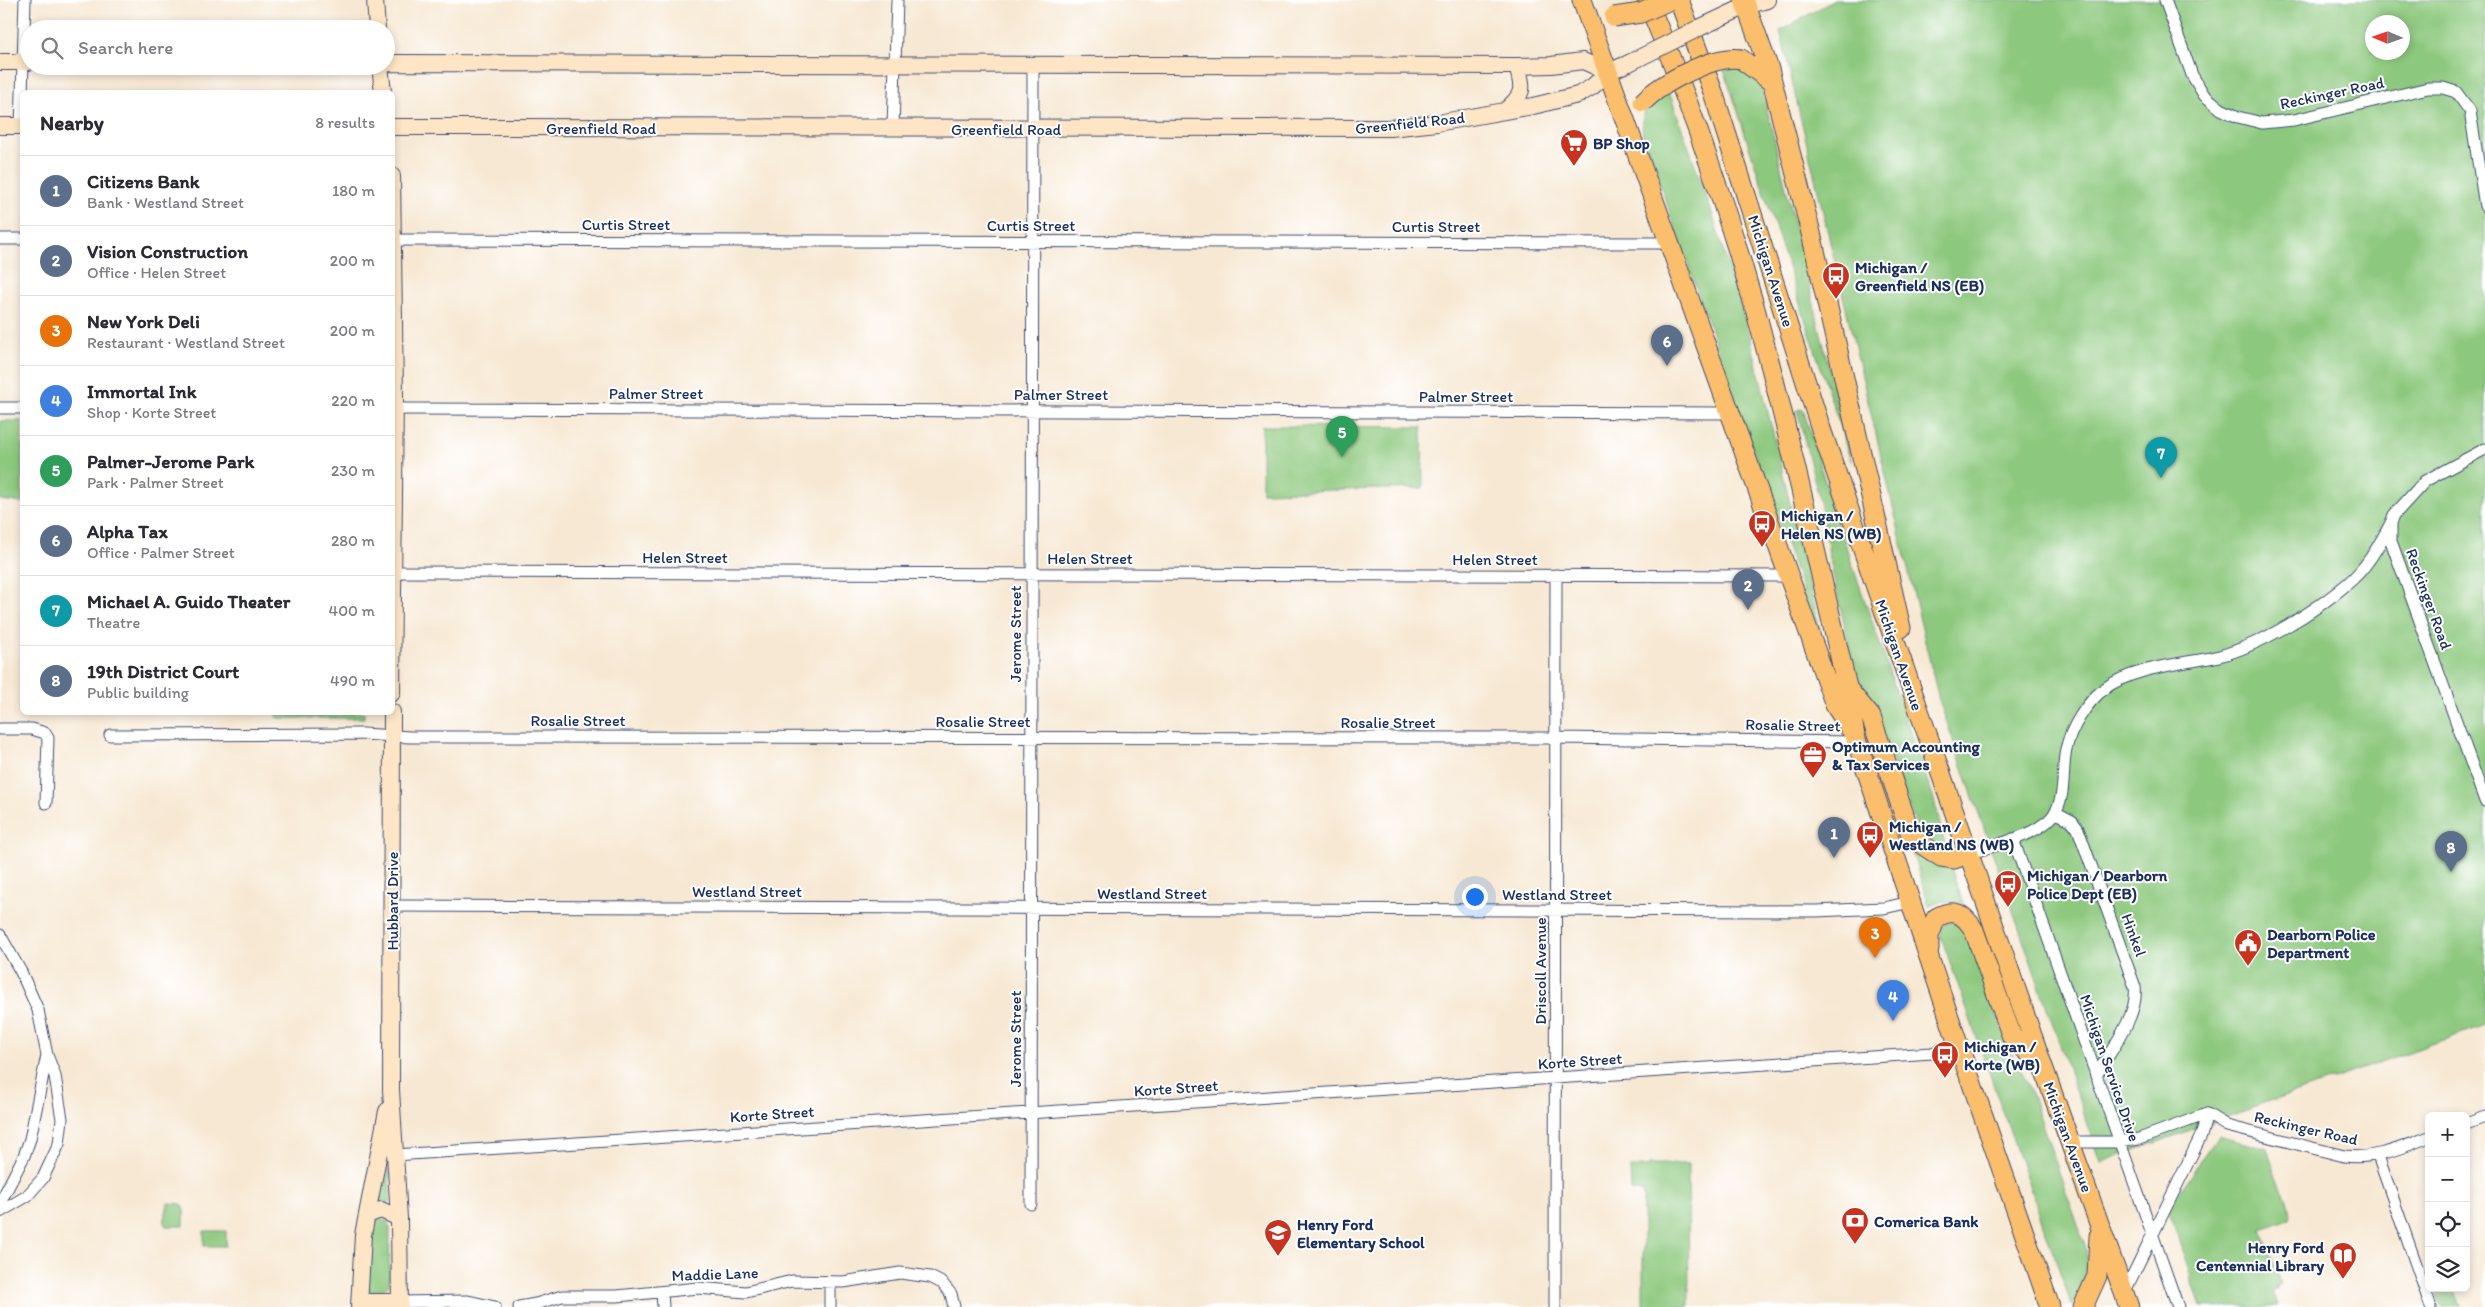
<!DOCTYPE html>
<html lang="en">
<head>
<meta charset="utf-8">
<style>
  :root { --surface:#fff; --page:#f2f2f3; --text:#2b2b33; --muted:#7c7c81; --line:#e1e1e2; --accent:#d93025 }
  body { margin:0; font-family:Itim,sans-serif; background:var(--page); color:var(--text) }
  .controls { position:absolute; right:15px; bottom:15px; display:grid; overflow:hidden; border-radius:8px; box-shadow:0 2px 8px #0003 }
  .controls button { width:45px; height:45px; display:grid; place-items:center; padding:0; border:0; border-bottom:1px solid var(--line); background:var(--surface); color:var(--text); font:25px sans-serif }
  .compass { position:absolute; left:2365px; top:15px; width:45px; height:45px; border-radius:50%; background:var(--surface); box-shadow:0 2px 8px #0003; rotate:272deg }
  .you { position:absolute; left:1474px; top:896px; width:18px; height:18px; margin:-12px; border:4px solid #fff; border-radius:50%; background:#1a73e8; box-shadow:0 0 0 8px #1a73e833 }
  .badge { display:grid; place-items:center; width:32px; height:32px; border-radius:50%; background:var(--accent); color:#fff; font-size:16px; font-weight:700 }
  .pin { position:absolute; translate:-50% -41px; filter:drop-shadow(0 1px 2px #0008) }
  .pin::after { content:''; position:absolute; top:26px; width:18px; height:15px; background:inherit; clip-path:polygon(0 0,100% 0,50% 100%) }
  .list { margin:0; padding:0; list-style:none }
  h2 { display:flex; justify-content:space-between; align-items:center; height:65px; margin:0; padding:0 20px; font-size:21px }
  h2 small { font-size:16px; font-weight:400; color:var(--muted) }
  .list li { display:grid; grid-template-columns:32px 1fr auto; gap:15px; align-items:center; box-sizing:border-box; height:70px; padding:0 20px; border-top:1px solid var(--line) }
  .list b { display:block; font-size:19px; white-space:nowrap }
  .list p { margin:0; font-size:16px; white-space:nowrap; color:var(--muted) }
  .list em { font-size:16px; font-style:normal; color:var(--muted) }
  .icon { flex:none; width:28px; height:28px; fill:none; stroke:currentColor; stroke-width:2; stroke-linecap:round; stroke-linejoin:round }
  .map { position:relative; flex:none; width:2485px; height:1307px; overflow:hidden }
  .search { position:absolute; background:var(--surface); box-shadow:0 2px 8px #0003; left:20px; top:20px; width:375px; height:55px; display:flex; align-items:center; gap:12px; box-sizing:border-box; padding:0 18px; border-radius:28px; color:var(--muted); font-size:19px }
  .panel { position:absolute; background:var(--surface); box-shadow:0 2px 8px #0003; left:20px; top:90px; width:375px; height:625px; border-radius:8px }
  .map>svg:first-child { display:block }
  .green { fill:#8cc87d; stroke:#547c6e; fill-rule:evenodd }
  .lines { fill:none; stroke-linecap:round; stroke-linejoin:round }
  .street-casing { stroke:#3c4b70; stroke-width:13 }
  .secondary-casing { stroke:#3c4b70; stroke-width:18 }
  .primary-casing { stroke:#3c4b70; stroke-width:21 }
  .street { stroke:#fff; stroke-width:11 }
  .secondary { stroke:#fde5c5; stroke-width:16 }
  .primary { stroke:#fabe6d; stroke-width:19 }
  .secondary-bridge-casing { stroke:#3c4b70; stroke-width:18; stroke-linecap:butt }
  .primary-bridge-casing { stroke:#3c4b70; stroke-width:21; stroke-linecap:butt }
  .secondary-bridge { stroke:#fde5c5; stroke-width:16 }
  .primary-bridge { stroke:#fabe6d; stroke-width:19 }
  .labels { text-anchor:middle; dominant-baseline:central; stroke-width:4; stroke-linejoin:round; paint-order:stroke }
  .street-label { font-size:16px; fill:#1b2f5e; stroke:#fff }
  .poi-label { font-size:16px; font-weight:bold; fill:#1b2f5e; stroke:#fff; text-anchor:start }
</style>
</head>
<body>
<div class="map">
<svg width="2485" height="1307" viewBox="0 0 2485 1307">
  <rect width="100%" height="100%" fill="#fff"/>
  <filter id="ink" filterUnits="userSpaceOnUse"><feTurbulence type="fractalNoise" baseFrequency=".02" numOctaves="2"/><feDisplacementMap in="SourceGraphic" scale="10" xChannelSelector="R" yChannelSelector="G"/><feConvolveMatrix kernelMatrix="1 2 1 2 8 2 1 2 1" color-interpolation-filters="sRGB"/></filter>
  <filter id="wash" filterUnits="userSpaceOnUse"><feTurbulence type="fractalNoise" baseFrequency=".0096" numOctaves="4" result="noise"/><feDisplacementMap in="SourceGraphic" scale="20" xChannelSelector="R" yChannelSelector="G"/><feGaussianBlur stdDeviation="1.12" result="paint"/><feColorMatrix in="noise" values="0 0 0 0 0 0 0 0 0 0 0 0 0 0 0 0 0 1.4 0 .05"/><feComposite in="paint" operator="in"/></filter>
  <g filter="url(#wash)">
    <rect width="100%" height="100%" fill="#f7e8d3"/>
    <path class="green" d="M1834 0H2485V1025L2101 1162 1939 700 1780 31ZM2372 22H2402V52H2372Z
      M1723 66C1745 69 1754 70 1763 92L1852 464Z
      M1668 89 1711 210 1750 337 1821 633 1818 635 1643 136C1640 109 1647 104 1668 89Z
      M1803 409 1836 518 1934 800 1946 849 1919 833 1873 707 1855 673 1832 570 1820 502 1797 410Z
      M0 421H22V503L0 500Z
      M1262 426 1422 427 1423 488 1262 492Z
      M277 713H364V718H277Z
      M1911 848 1934 863 1951 868 1963 903 1942 901 1929 906Z
      M1952 920 1964 924 2007 1044 2029 1087 2085 1245C2090 1269 2083 1285 2072 1306L1940 934 1941 927Z
      M2218 1136 2267 1149 2291 1214 2290 1218 2262 1229 2280 1284 2276 1285 2277 1289 2272 1291 2277 1307H2201L2168 1209Z
      M1649 1164H1688L1689 1307H1643V1191H1631L1630 1167H1648Z
      M384 1167 389 1169 390 1202 388 1204 372 1203Z
      M168 1203 181 1204 184 1206V1226H166L164 1224Z
      M379 1218 387 1221 390 1228 389 1285 382 1292H371L366 1285 370 1222Z
      M204 1231H226V1246H204Z
      M2434 1288H2454L2461 1307H2441Z"/>
  </g>
  <g filter="url(#ink)">
    <g class="lines">
      <defs>
        <path id="street" d="M2165 0 2192 75 2204 95 2221 109 2238 117 2262 123 2294 120 2428 88H2443L2456 92 2470 111 2485 206
          M21 126 25 0
          M893 128 897 0
          M0 239H22
          M392 240 1670 243
          M0 408H22
          M392 409 1730 413
          M2485 449 2425 481 2394 515 2391 523V541L2485 801
          M392 572 1788 576
          M0 729H32L45 733 48 738 46 803
          M110 735 363 734 410 737 1556 738 1856 742
          M2055 812 2072 821 2078 829 2135 987C2139 1016 2110 1051 2096 1076
          M2013 839 2178 1307
          M1968 854C1994 845 2026 839 2048 821 2068 803 2061 773 2066 749 2071 728 2086 703 2104 689 2132 667 2185 664 2219 656 2259 646 2316 611 2347 584 2367 568 2379 545 2391 523
          M392 906 1816 911 1884 908 1910 902
          M0 935 21 972 38 1010 47 1055 55 1076 62 1119 59 1144 43 1178 27 1196 0 1212
          M2207 1114 2227 1126 2344 1156C2375 1160 2400 1148 2429 1137
          M2466 1124 2485 1117
          M2069 1142H2119L2139 1139 2207 1114
          M395 1155 1932 1053 1958 1044
          M2378 1156 2431 1307
          M0 1203 24 1156 30 1139 47 1055
          M1031 1204 1033 65
          M662 1292 663 1307
          M2124 1293 2201 1136 2207 1114
          M400 1302 468 1301 495 1307
          M519 1307 536 1304 562 1296H617L698 1288 746 1292 792 1281 843 1282 900 1273 930 1277 942 1283 951 1294 954 1307
          M830 1307V1282
          M1555 1307 1556 575"/>
        <path id="secondary" d="M375 0 377 29
          M1699 28 1746 6 1767 0
          M0 62H29
          M386 63 1517 66 1551 65 1583 61 1608 72
          M380 66 383 92
          M1505 111C1524 94 1524 90 1517 66
          M0 126H22
          M392 127 1390 128 1437 123 1533 106 1578 95 1592 87 1608 72 1629 63
          M392 176 395 395 392 693
          M392 712 391 1090 399 1218 400 1307
          M367 1215 381 1210 399 1218
          M360 1302H400
          M359 1307 363 1235 387 1111"/>
        <path id="primary" d="M1582 0 1835 705 1851 730
          M1647 0C1697 119 1739 243 1771 368 1798 473 1822 580 1847 687L1855 736 1958 1044 2050 1307
          M1679 0 1713 92 1821 429 2042 1064 2129 1307
          M1744 0 1769 69 1811 233 1901 628
          M1741 59 1772 82
          M1847 688 1871 717 1912 838 1941 857 1954 859 1968 854
          M1929 949V936L1936 918C1954 907 1964 914 1974 930L2012 1037 2039 1062
          M2083 1307 2097 1276 2099 1236"/>
      </defs>
      <use href="#street" class="street-casing"/>
      <use href="#secondary" class="secondary-casing"/>
      <use href="#primary" class="primary-casing"/>
      <use href="#street" class="street"/>
      <use href="#secondary" class="secondary"/>
      <use href="#primary" class="primary"/>
      <defs>
        <path id="secondary-bridge" d="M1629 63 1699 28"/>
        <path id="primary-bridge" d="M1614 17 1641 13 1670 0
          M1643 102C1661 83 1715 54 1741 59"/>
      </defs>
      <use href="#secondary-bridge" class="secondary-bridge-casing"/>
      <use href="#primary-bridge" class="primary-bridge-casing"/>
      <use href="#secondary-bridge" class="secondary-bridge"/>
      <use href="#primary-bridge" class="primary-bridge"/>
    </g>
  </g>
  <defs>
    <symbol id="supermarket-pin" viewBox="-11 -11 22 30"><path d="M0 17L-7.5 6A9.5 9.5 0 1 1 7.5 6Z" fill="#c8321e" stroke="#fff"/><path d="M-6-5.5h2.5l.6 2H6L4.5 2H-2.5L-4.4-4H-6ZM-1.5 3.2a1.3 1.3 0 1 0 .1 0ZM3 3.2a1.3 1.3 0 1 0 .1 0Z" fill="#fff"/></symbol>
    <symbol id="bus-pin" viewBox="-11 -11 22 30"><path d="M0 17L-7.5 6A9.5 9.5 0 1 1 7.5 6Z" fill="#c8321e" stroke="#fff"/><path d="M-5-6H5V4H4V6H2V4H-2V6H-4V4H-5ZM-3.5-4V0h7V-4ZM-3.5 1.2v1.5H-2V1.2ZM2 1.2v1.5H3.5V1.2Z" fill="#fff"/></symbol>
    <symbol id="office-pin" viewBox="-11 -11 22 30"><path d="M0 17L-7.5 6A9.5 9.5 0 1 1 7.5 6Z" fill="#c8321e" stroke="#fff"/><path d="M-6-3h4V-5.5h4V-3h4V5H-6ZM-1-4.5V-3h2v-1.5ZM-6 0V1H6V0Z" fill="#fff"/></symbol>
    <symbol id="civic-pin" viewBox="-11 -11 22 30"><path d="M0 17L-7.5 6A9.5 9.5 0 1 1 7.5 6Z" fill="#c8321e" stroke="#fff"/><path d="M-.6-6.5H3V-4.5H.6V-3L4-1V1h2V6H-6V1h2V-1L-.6-3ZM-1.2 2.5V6h2.4V2.5Z" fill="#fff"/></symbol>
    <symbol id="bank-pin" viewBox="-11 -11 22 30"><path d="M0 17L-7.5 6A9.5 9.5 0 1 1 7.5 6Z" fill="#c8321e" stroke="#fff"/><path d="M-6-4H6V4H-6ZM0-2.3a2.3 2.3 0 1 0 0 4.6a2.3 2.3 0 1 0 0-4.6Z" fill="#fff"/></symbol>
    <symbol id="school-pin" viewBox="-11 -11 22 30"><path d="M0 17L-7.5 6A9.5 9.5 0 1 1 7.5 6Z" fill="#c8321e" stroke="#fff"/><path d="M0-5L7-2L0 1L-7-2ZM-4 1L0 2.5L4 1V4Q0 6-4 4Z" fill="#fff"/></symbol>
    <symbol id="library-pin" viewBox="-11 -11 22 30"><path d="M0 17L-7.5 6A9.5 9.5 0 1 1 7.5 6Z" fill="#c8321e" stroke="#fff"/><path d="M-6-4Q-3-5.5-.7-3.5V5Q-3 3-6 4ZM6-4Q3-5.5 .7-3.5V5Q3 3 6 4Z" fill="#fff"/></symbol>
  </defs>
  <g fill-rule="evenodd">
    <use href="#supermarket-pin" x="1558" y="127" width="32" height="43"/>
    <use href="#bus-pin" x="1820" y="260" width="32" height="43"/>
    <use href="#bus-pin" x="1746" y="508" width="32" height="43"/>
    <use href="#office-pin" x="1797" y="739" width="32" height="43"/>
    <use href="#bus-pin" x="1854" y="819" width="32" height="43"/>
    <use href="#bus-pin" x="1992" y="868" width="32" height="43"/>
    <use href="#civic-pin" x="2232" y="927" width="32" height="43"/>
    <use href="#bus-pin" x="1929" y="1039" width="32" height="43"/>
    <use href="#bank-pin" x="1839" y="1205" width="32" height="43"/>
    <use href="#school-pin" x="1262" y="1217" width="32" height="43"/>
    <use href="#library-pin" x="2327" y="1240" width="32" height="43"/>
  </g>
  <g class="labels">
    <g class="street-label">
      <text transform="translate(2332 93) rotate(-12)">Reckinger Road</text>
      <text transform="translate(1410 123) rotate(-6)">Greenfield Road</text>
      <text x="601" y="128">Greenfield Road</text>
      <text x="1006" y="129">Greenfield Road</text>
      <text x="626" y="224">Curtis Street</text>
      <text x="1031" y="225">Curtis Street</text>
      <text x="1436" y="226">Curtis Street</text>
      <text transform="translate(1771 271) rotate(72)">Michigan Avenue</text>
      <text x="656" y="393">Palmer Street</text>
      <text x="1061" y="394">Palmer Street</text>
      <text x="1466" y="396">Palmer Street</text>
      <text x="685" y="557">Helen Street</text>
      <text x="1090" y="558">Helen Street</text>
      <text x="1495" y="559">Helen Street</text>
      <text transform="translate(2429 599) rotate(70)">Reckinger Road</text>
      <text transform="translate(1015 634) rotate(-90)">Jerome Street</text>
      <text transform="translate(1899 655) rotate(71)">Michigan Avenue</text>
      <text x="578" y="720">Rosalie Street</text>
      <text x="983" y="721">Rosalie Street</text>
      <text x="1388" y="722">Rosalie Street</text>
      <text transform="translate(1793 725) rotate(1)">Rosalie Street</text>
      <text x="747" y="891">Westland Street</text>
      <text x="1152" y="893">Westland Street</text>
      <text x="1557" y="894">Westland Street</text>
      <text transform="translate(392 901) rotate(-90)">Hubbard Drive</text>
      <text transform="translate(2134 935) rotate(70)">Hinkel</text>
      <text transform="translate(1540 971) rotate(-90)">Driscoll Avenue</text>
      <text transform="translate(1015 1039) rotate(-90)">Jerome Street</text>
      <text transform="translate(1580 1061) rotate(-4)">Korte Street</text>
      <text transform="translate(2110 1068) rotate(71)">Michigan Service Drive</text>
      <text transform="translate(1176 1088) rotate(-4)">Korte Street</text>
      <text transform="translate(772 1114) rotate(-4)">Korte Street</text>
      <text transform="translate(2306 1128) rotate(13)">Reckinger Road</text>
      <text transform="translate(2068 1137) rotate(70)">Michigan Avenue</text>
      <text transform="translate(715 1274) rotate(-2)">Maddie Lane</text>
    </g>
    <g class="poi-label">
      <text x="1593" y="143">BP Shop</text>
      <text x="1855" y="267">Michigan /<tspan x="1855" dy="18">Greenfield NS (EB)</tspan></text>
      <text x="1781" y="515">Michigan /<tspan x="1781" dy="18">Helen NS (WB)</tspan></text>
      <text x="1832" y="746">Optimum Accounting<tspan x="1832" dy="18">&amp; Tax Services</tspan></text>
      <text x="1889" y="826">Michigan /<tspan x="1889" dy="18">Westland NS (WB)</tspan></text>
      <text x="2027" y="875">Michigan / Dearborn<tspan x="2027" dy="18">Police Dept (EB)</tspan></text>
      <text x="2267" y="934">Dearborn Police<tspan x="2267" dy="18">Department</tspan></text>
      <text x="1964" y="1046">Michigan /<tspan x="1964" dy="18">Korte (WB)</tspan></text>
      <text x="1874" y="1221">Comerica Bank</text>
      <text x="1297" y="1224">Henry Ford<tspan x="1297" dy="18">Elementary School</tspan></text>
      <text x="2324" y="1247" text-anchor="end">Henry Ford<tspan x="2324" dy="18">Centennial Library</tspan></text>
    </g>
  </g>
</svg>
<div class="controls">
<button>+</button>
<button>−</button>
<button><svg class="icon" aria-label="locate" viewBox="0 0 24 24"><circle cx="12" cy="12" r="6"/><path d="M12 2v4M12 18v4M2 12h4M18 12h4"/></svg></button>
<button><svg class="icon" aria-label="layers" viewBox="0 0 24 24"><path d="M12 4l9 5-9 5-9-5zM3 14l9 5 9-5"/></svg></button>
</div>
<svg class="compass" viewBox="-18 -18 36 36"><path d="M0-13l5 13h-10z" fill="#e53935"/><path d="M0 13l5-13h-10z" fill="#7c7c81"/></svg>
<div class="you"></div>
<div class="pin badge" style="left:1834px;top:858px;background:#5c6f8a">1</div>
<div class="pin badge" style="left:1748px;top:610px;background:#5c6f8a">2</div>
<div class="pin badge" style="left:1875px;top:958px;background:#e8710a">3</div>
<div class="pin badge" style="left:1893px;top:1021px;background:#3f7fe0">4</div>
<div class="pin badge" style="left:1342px;top:457px;background:#2e9e5b">5</div>
<div class="pin badge" style="left:1667px;top:366px;background:#5c6f8a">6</div>
<div class="pin badge" style="left:2161px;top:478px;background:#0f9aa8">7</div>
<div class="pin badge" style="left:2451px;top:872px;background:#5c6f8a">8</div>
<div class="search"><svg class="icon" aria-label="search" viewBox="0 0 24 24"><circle cx="10" cy="10" r="6"/><path d="M15 15l6 6"/></svg>Search here</div>
<section class="panel">
<h2>Nearby<small>8 results</small></h2>
<ul class="list">
<li><span class="badge" style="background:#5c6f8a">1</span><div><b>Citizens Bank</b><p>Bank · Westland Street</p></div><em>180 m</em></li>
<li><span class="badge" style="background:#5c6f8a">2</span><div><b>Vision Construction</b><p>Office · Helen Street</p></div><em>200 m</em></li>
<li><span class="badge" style="background:#e8710a">3</span><div><b>New York Deli</b><p>Restaurant · Westland Street</p></div><em>200 m</em></li>
<li><span class="badge" style="background:#3f7fe0">4</span><div><b>Immortal Ink</b><p>Shop · Korte Street</p></div><em>220 m</em></li>
<li><span class="badge" style="background:#2e9e5b">5</span><div><b>Palmer-Jerome Park</b><p>Park · Palmer Street</p></div><em>230 m</em></li>
<li><span class="badge" style="background:#5c6f8a">6</span><div><b>Alpha Tax</b><p>Office · Palmer Street</p></div><em>280 m</em></li>
<li><span class="badge" style="background:#0f9aa8">7</span><div><b>Michael A. Guido Theater</b><p>Theatre</p></div><em>400 m</em></li>
<li><span class="badge" style="background:#5c6f8a">8</span><div><b>19th District Court</b><p>Public building</p></div><em>490 m</em></li>
</ul>
</section>
</div>
</body>
</html>
